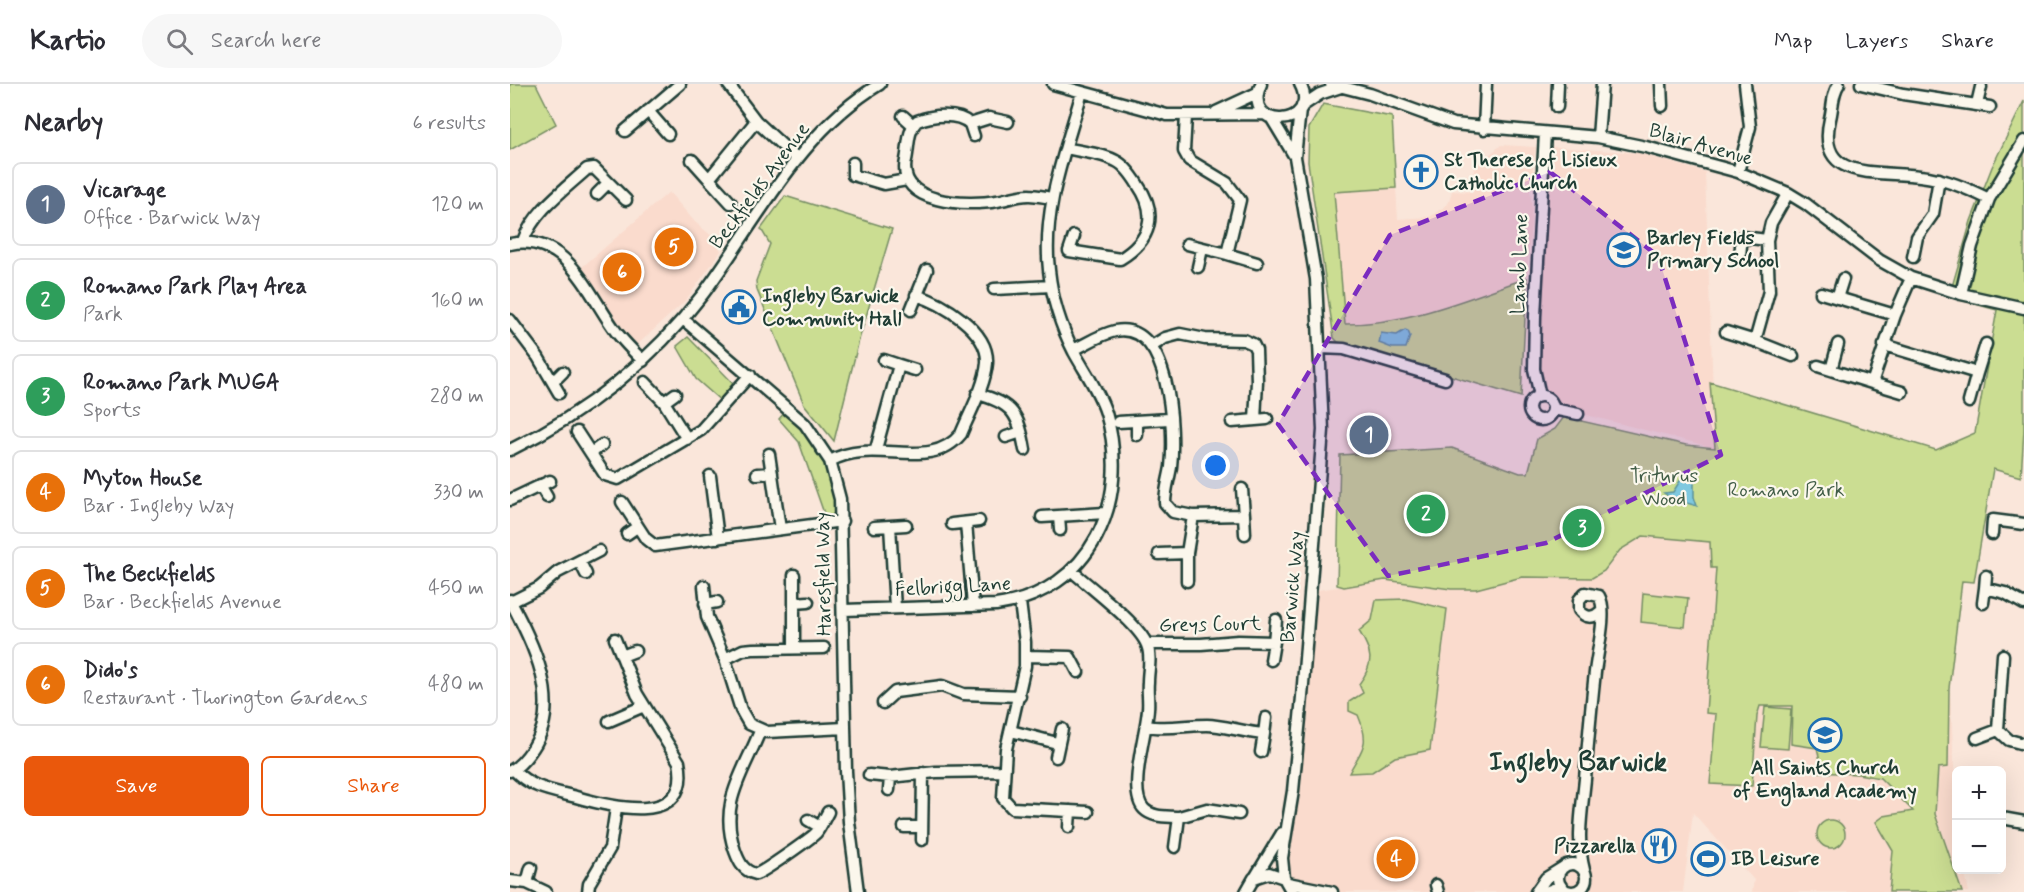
<!DOCTYPE html>
<html lang="en">
<head>
<meta charset="utf-8">
<style>
  :root { --surface:#fff; --page:#f7f7f7; --text:#2b2b33; --muted:#7c7c81; --line:#e1e1e2; --accent:#ea580c }
  body { margin:0; font-family:Mynerve,sans-serif; background:var(--page); color:var(--text) }
  .controls { position:absolute; right:18px; bottom:18px; display:grid; overflow:hidden; border-radius:9px; box-shadow:0 6px 24px #0002 }
  .controls button { width:54px; height:54px; display:grid; place-items:center; padding:0; border:0; border-bottom:2px solid var(--line); background:var(--surface); color:var(--text); font:30px sans-serif }
  .you { position:absolute; left:706px; top:382px; width:21px; height:21px; margin:-15px; border:4px solid #fff; border-radius:50%; background:#1a73e8; box-shadow:0 0 0 9px #1a73e833 }
  .badge { display:grid; place-items:center; width:39px; height:39px; border-radius:50%; background:var(--accent); color:#fff; font-size:20px; font-weight:700 }
  .pin { position:absolute; translate:-50% -50%; border:3px solid #fff; box-shadow:0 2px 6px #0006 }
  .list { margin:0; padding:0; list-style:none }
  h2 { display:flex; justify-content:space-between; align-items:center; height:78px; margin:0; padding:0 24px; font-size:26px }
  h2 small { font-size:20px; font-weight:400; color:var(--muted) }
  .list li { display:grid; grid-template-columns:39px 1fr auto; gap:18px; align-items:center; box-sizing:border-box; height:84px; margin:0 12px 12px; padding:0 12px; border:2px solid var(--line); border-radius:9px }
  .list b { display:block; font-size:22px; white-space:nowrap }
  .list p { margin:0; font-size:20px; white-space:nowrap; color:var(--muted) }
  .list em { font-size:20px; font-style:normal; color:var(--muted) }
  .actions { display:flex; gap:12px; padding:18px 24px }
  .actions a { flex:1; padding:14px 0; border:2px solid var(--accent); border-radius:9px; text-align:center; font-size:21px; color:var(--accent) }
  .actions .main { background:var(--accent); color:#fff }
  .icon { flex:none; width:33px; height:33px; fill:none; stroke:currentColor; stroke-width:2; stroke-linecap:round; stroke-linejoin:round }
  .map { position:relative; flex:none; width:1514px; height:808px; overflow:hidden }
  header { display:flex; align-items:center; gap:36px; box-sizing:border-box; height:84px; padding:0 30px; background:var(--surface); border-bottom:2px solid var(--line) }
  header strong { font-size:28px }
  nav { display:flex; gap:33px; margin-inline-start:auto; font-size:21px }
  .search { width:420px; height:54px; background:var(--page); display:flex; align-items:center; gap:15px; box-sizing:border-box; padding:0 21px; border-radius:33px; color:var(--muted); font-size:22px }
  main { display:flex }
  aside { flex:1; background:var(--surface) }
  .map>svg:first-child { display:block }
  .built { fill:#fadbcd }
  .green { fill:#cbdd92; stroke:#758d63; stroke-width:1.5 }
  .water { fill:#7fc8df; stroke:#59909b; stroke-width:1.5 }
  .lines { fill:none; stroke-linecap:round; stroke-linejoin:round }
  .minor-casing { stroke:#1f3d34; stroke-width:15 }
  .minor { stroke:#fbf7ec; stroke-width:10 }
  .marked { fill:#7b2cbf; fill-opacity:0.2; stroke:#7b2cbf; stroke-width:4.5; stroke-dasharray:12 8; stroke-linejoin:round }
  .labels { text-anchor:middle; dominant-baseline:central; stroke-width:4.5; stroke-linejoin:round; paint-order:stroke }
  .street-label { font-size:20px; fill:#1f3d34; stroke:#fbf7ec }
  .poi-label { font-size:20px; font-weight:bold; fill:#1f3d34; stroke:#fbf7ec; text-anchor:start }
  .park-label { font-size:20px; fill:#415d47; stroke:#fbf7ec }
  .district-label { font-size:26px; font-weight:bold; fill:#1f3d34; stroke:#fbf7ec }
</style>
</head>
<body>
<header>
<strong>Kartio</strong>
<div class="search"><svg class="icon" aria-label="search" viewBox="0 0 24 24"><circle cx="10" cy="10" r="6"/><path d="M15 15l6 6"/></svg>Search here</div>
<nav><a>Map</a><a>Layers</a><a>Share</a></nav>
</header>
<main>
<aside>
<h2>Nearby<small>6 results</small></h2>
<ul class="list">
<li><span class="badge" style="background:#5c6f8a">1</span><div><b>Vicarage</b><p>Office · Barwick Way</p></div><em>120 m</em></li>
<li><span class="badge" style="background:#2e9e5b">2</span><div><b>Romano Park Play Area</b><p>Park</p></div><em>160 m</em></li>
<li><span class="badge" style="background:#2e9e5b">3</span><div><b>Romano Park MUGA</b><p>Sports</p></div><em>280 m</em></li>
<li><span class="badge" style="background:#e8710a">4</span><div><b>Myton House</b><p>Bar · Ingleby Way</p></div><em>330 m</em></li>
<li><span class="badge" style="background:#e8710a">5</span><div><b>The Beckfields</b><p>Bar · Beckfields Avenue</p></div><em>450 m</em></li>
<li><span class="badge" style="background:#e8710a">6</span><div><b>Dido's</b><p>Restaurant · Thorington Gardens</p></div><em>480 m</em></li>
</ul>
<div class="actions"><a class="main">Save</a><a>Share</a></div>
</aside>
<div class="map">
<svg width="1514" height="808" viewBox="0 0 1514 808">
  <rect width="100%" height="100%" fill="#fae6da"/>
  <filter id="ink" filterUnits="userSpaceOnUse"><feTurbulence type="fractalNoise" baseFrequency=".0167" numOctaves="2"/><feDisplacementMap in="SourceGraphic" scale="12" xChannelSelector="R" yChannelSelector="G"/><feConvolveMatrix kernelMatrix="1 2 1 2 8 2 1 2 1" color-interpolation-filters="sRGB"/></filter>
  <g filter="url(#ink)">
    <path class="built" d="M991 61 1026 63 1020 105 1022 125 1017 194 899 235 863 240H835L824 107 886 104 888 135 920 133 938 120 942 107 963 108 965 77 977 73Z
      M1034 62 1128 69 1195 88 1205 364 1069 329 1043 325 1038 314 1030 312 1024 285Z
      M159 108 185 138 203 153 211 167 176 216 125 263 91 220 71 184Z
      M1133 452 1200 458 1201 483 1452 497 1440 605 1446 723V786H1454L1459 808H1242L1244 796 1183 729 1173 808H782L762 789 778 732 801 507 875 496 941 505H966L1012 493 1082 494 1094 487 1110 466Z"/>
    <path class="green" d="M0 0H26L46 40 0 66Z
      M1514 17V346L1511 393 1483 385 1464 498 1452 497 1439 604 1438 683 1428 684 1425 730 1452 808H1379L1383 767 1366 738 1374 732 1403 727 1370 694 1348 690 1307 688 1310 676 1307 664 1281 660 1282 622H1250L1247 632 1242 702 1200 700 1206 630 1196 629 1206 484H1201L1200 458 1133 452 1110 466 1094 487 1082 494 1012 493 966 505H941L875 496 834 503 827 501 830 371 942 364 1010 389H1018L1027 355 1045 345 1054 333 1176 361 1205 364 1200 298 1426 366 1465 349 1487 226 1439 213 1461 137 1482 83Z
      M813 20 882 33 886 104 824 108 835 240C900 240 956 215 1017 194L1011 313 828 258 824 254 798 78 799 44Z
      M275 112 382 145 349 256 324 357 294 320 247 206 246 197 260 160 251 145Z
      M178 253 223 299 211 317 186 295 167 262Z
      M275 328C300 352 322 380 325 416 325 425 326 431 316 435L289 358 269 335Z
      M1133 509 1178 514 1175 543 1131 538Z
      M895 515 937 525 920 666 885 673 862 688 839 689C852 664 861 662 848 631L839 627V618L853 609 849 600C865 579 862 568 849 547L862 536 866 516Z
      M1255 623 1281 625 1278 665 1251 663Z
      M1307 750a14 14 0 1 1 28 0a14 14 0 1 1-28 0Z"/>
    <path class="water" d="M895 246 898 247 900 252 896 264H882L869 259 871 249 887 251Z
      M1177 386 1184 387V413L1187 422 1163 415 1154 409 1163 408Z"/>
    <g class="lines">
      <defs>
        <path id="minor" d="M218 0 246 37 287 75
          M543 0 657 31 755 30
          M751 0C730 49 813 44 790 0
          M821 0 860 10 943 40 1088 53 1136 63 1228 88 1278 109 1296 120 1369 176 1401 194 1451 210 1514 224
          M1151 0 1152 22
          M1329 0C1322 9 1323 24 1320 35 1305 99 1370 86 1410 92 1436 95 1456 104 1479 115
          M1351 0 1393 10 1480 23
          M1467 20 1471 3
          M792 22 810 10 831 3
          M1047 23 1048 0
          M138 27 158 50
          M706 28 747 9
          M393 32 403 41
          M676 32 674 67 679 76 717 99 730 116 717 170 677 160
          M762 35 785 73
          M498 38 479 34 460 40C448 28 422 31 407 37 397 47 399 63 396 76 386 121 459 122 487 117 498 115 508 111 519 111 527 111 534 113 542 114
          M460 40 464 52
          M974 45 976 0
          M115 47 170 0
          M1088 53 1092 0
          M556 64C571 68 592 69 606 77 615 81 623 93 628 101 649 131 640 157 610 175L559 167 564 152
          M182 76 199 95 246 37
          M343 79V91L374 100 397 96
          M1228 88 1240 43 1235 0
          M199 95 221 119
          M1278 109 1261 139 1257 156 1259 207 1245 257 1283 272
          M87 110 98 99
          M13 157C24 127 54 106 77 85L84 84 116 116
          M0 160C58 148 79 212 107 249 115 259 124 268 133 277
          M717 170 747 179
          M1230 171 1232 153 1257 156
          M1403 173 1407 153 1423 130 1429 95
          M688 183 692 165
          M484 205 541 202
          M1311 209 1385 231
          M1451 210 1462 162 1479 115 1514 57
          M1327 214 1333 195
          M401 226 417 186
          M173 235 295 340 320 377 330 415 336 687 339 738 348 808
          M0 236 28 273 49 309
          M1216 248 1245 257
          M1374 261 1467 289 1476 260
          M642 262 655 254 670 250 695 255 734 256 743 260 746 266 747 297 745 336
          M811 264 834 265 935 295
          M563 266C576 260 591 250 605 247 661 236 665 348 661 383 659 395 655 407 655 419L663 428 683 432 677 469V497
          M374 276 389 281
          M1308 282 1362 299 1385 231 1401 194
          M1321 286 1328 260
          M43 298 53 288
          M135 298 154 318 177 355
          M1362 299 1392 308
          M467 310C503 319 509 331 515 366
          M1030 312 1024 285 1025 232 1035 49
          M1019 324a12 12 0 1 1 24 0a12 12 0 1 1-24 0Z
          M154 318 165 310
          M1459 318 1467 289
          M1043 325 1068 330
          M627 337V351
          M608 338 659 335
          M722 338 757 335
          M67 348 95 391 108 395 191 346 240 291
          M496 353 511 348
          M366 365 389 281 405 286
          M0 366C76 329 141 278 193 210 247 138 289 48 370 0
          M81 369 92 361
          M259 370 270 445
          M320 377C365 352 419 389 451 350 460 328 475 302 477 279 479 246 432 219 406 211
          M247 390 262 389
          M200 392 208 454
          M30 401 37 413
          M0 416 40 397
          M112 418 136 455 145 462 332 437
          M734 431 735 450
          M549 432 550 446
          M683 432 734 431 732 405
          M532 433 595 429
          M456 439 463 522
          M442 440 469 437
          M380 442 385 524
          M364 443 396 441
          M117 450 127 443
          M1482 450 1483 436 1514 440
          M649 470 677 469
          M70 478 76 490
          M562 487C581 504 629 540 637 561 642 573 638 586 638 598 637 607 639 616 638 625 637 647 617 708 634 725 643 734 657 732 669 733L665 763
          M284 491V563
          M194 502 197 533 215 575 231 626 239 640 257 648 335 644
          M1475 504 1476 492
          M0 516C23 560 53 618 23 664 17 673 9 683 0 687
          M1 518 29 504 48 488 89 467
          M510 518 515 558V582L496 665 493 714 502 724 578 728
          M284 519 298 518
          M1473 519 1475 504 1495 509 1514 520
          M195 520 207 518
          M334 526 486 521C581 508 622 417 596 329 589 307 575 288 564 268 551 243 542 214 539 186 532 124 556 66 572 8
          M637 560H691L728 557 764 558 766 536
          M112 572 125 567
          M516 572 560 573 568 588
          M215 575 233 566 243 565 314 564
          M761 576 764 558
          M373 619 385 608 432 602 453 610 510 612
          M99 637 134 622
          M636 642C657 646 675 641 697 641 713 641 736 649 754 650L756 634
          M1488 646 1493 571
          M250 647C233 690 208 719 225 767 229 778 233 787 246 790 252 789 300 755 306 749 311 743 314 735 318 728
          M501 647 547 659
          M1467 654 1488 646 1499 656 1514 660
          M751 668 754 650
          M546 673 552 645
          M4 686C20 704 43 707 66 713 101 723 182 744 169 678L127 610 105 555
          M359 691 380 693 426 688 494 687
          M379 706 380 693
          M669 733 697 725 729 730
          M1492 734 1514 738
          M298 736 310 743
          M394 743H410
          M559 743 560 727
          M412 756 413 689
          M1048 794a14 14 0 1 1 28 0a14 14 0 1 1-28 0Z
          M1074 786C1066 756 1072 726 1075 695 1078 659 1081 624 1085 588 1087 569 1098 527 1089 512L1075 509 1069 516V526C1075 534 1083 535 1090 528
          M746 792 772 749
          M774 794 772 774 783 707 792 613 813 346 806 195 785 73 790 26
          M0 797 17 799 36 808
          M17 799 21 784
          M778 799 822 808
          M926 801 928 808
          M78 808 79 800 100 764 106 724
          M736 808 744 794 759 789 774 794 782 808
          M1026 808 1036 794 1052 784
          M1036 808 1051 802"/>
      </defs>
      <use href="#minor" class="minor-casing"/>
      <use href="#minor" class="minor"/>
    </g>
  </g>
  <path class="marked" d="M1040 88 1148 172 1211 371 1036 459 878 492 768 340 880 151Z"/>
  <defs>
    <symbol id="church-ring" viewBox="-11 -11 22 22"><circle r="9.5" fill="#fbf7ec" stroke="#1f6fb2" stroke-width="1.5"/><path d="M-1.2-6h2.4v3.5h3.3v2.4h-3.3V6h-2.4V-.1h-3.3v-2.4h3.3Z" fill="#1f6fb2"/></symbol>
    <symbol id="school-ring" viewBox="-11 -11 22 22"><circle r="9.5" fill="#fbf7ec" stroke="#1f6fb2" stroke-width="1.5"/><path d="M0-5L7-2L0 1L-7-2ZM-4 1L0 2.5L4 1V4Q0 6-4 4Z" fill="#1f6fb2"/></symbol>
    <symbol id="civic-ring" viewBox="-11 -11 22 22"><circle r="9.5" fill="#fbf7ec" stroke="#1f6fb2" stroke-width="1.5"/><path d="M-.6-6.5H3V-4.5H.6V-3L4-1V1h2V6H-6V1h2V-1L-.6-3ZM-1.2 2.5V6h2.4V2.5Z" fill="#1f6fb2"/></symbol>
    <symbol id="restaurant-ring" viewBox="-11 -11 22 22"><circle r="9.5" fill="#fbf7ec" stroke="#1f6fb2" stroke-width="1.5"/><path d="M-5-6h1v4h1v-4h1v4h1v-4h1v5L-1.5 .5V6h-2V.5L-5-1ZM5-6V6H3V1.5H1.5Q1.5-4 5-6Z" fill="#1f6fb2"/></symbol>
    <symbol id="stadium-ring" viewBox="-11 -11 22 22"><circle r="9.5" fill="#fbf7ec" stroke="#1f6fb2" stroke-width="1.5"/><path d="M0-5a6.5 5 0 1 0 0 10a6.5 5 0 1 0 0-10ZM-3.5-1.8h7v3.6h-7Z" fill="#1f6fb2"/></symbol>
  </defs>
  <g fill-rule="evenodd">
    <use href="#church-ring" x="892" y="69" width="38" height="38"/>
    <use href="#school-ring" x="1095" y="147" width="38" height="38"/>
    <use href="#civic-ring" x="210" y="204" width="38" height="38"/>
    <use href="#school-ring" x="1296" y="632" width="38" height="38"/>
    <use href="#restaurant-ring" x="1130" y="743" width="38" height="38"/>
    <use href="#stadium-ring" x="1179" y="756" width="38" height="38"/>
  </g>
  <g class="labels">
    <g class="street-label">
      <text transform="translate(1191 61) rotate(16)">Blair Avenue</text>
      <text transform="translate(250 102) rotate(-53)">Beckfields Avenue</text>
      <text transform="translate(1010 180) rotate(-88)">Lamb Lane</text>
      <text transform="translate(314 490) rotate(-91)">Haresfield Way</text>
      <text transform="translate(443 503) rotate(-3)">Felbrigg Lane</text>
      <text transform="translate(783 503) rotate(-85)">Barwick Way</text>
      <text transform="translate(700 541) rotate(-1)">Greys Court</text>
    </g>
    <g class="poi-label">
      <text x="934" y="76">St Therese of Lisieux<tspan x="934" dy="23">Catholic Church</tspan></text>
      <text x="1137" y="154">Barley Fields<tspan x="1137" dy="23">Primary School</tspan></text>
      <text x="252" y="212">Ingleby Barwick<tspan x="252" dy="23">Community Hall</tspan></text>
      <text x="1315" y="684" text-anchor="middle">All Saints Church<tspan x="1315" dy="23">of England Academy</tspan></text>
      <text x="1126" y="762" text-anchor="end">Pizzarella</text>
      <text x="1221" y="775">IB Leisure</text>
    </g>
    <g class="park-label">
      <text x="1154" y="392">Triturus<tspan x="1154" dy="23">Wood</tspan></text>
      <text x="1276" y="406">Romano Park</text>
    </g>
    <g class="district-label">
      <text x="1068" y="679">Ingleby Barwick</text>
    </g>
  </g>
</svg>
<div class="controls">
<button>+</button>
<button>−</button>
</div>
<div class="you"></div>
<div class="pin badge" style="left:859px;top:351px;background:#5c6f8a">1</div>
<div class="pin badge" style="left:916px;top:430px;background:#2e9e5b">2</div>
<div class="pin badge" style="left:1072px;top:444px;background:#2e9e5b">3</div>
<div class="pin badge" style="left:886px;top:775px;background:#e8710a">4</div>
<div class="pin badge" style="left:164px;top:163px;background:#e8710a">5</div>
<div class="pin badge" style="left:112px;top:188px;background:#e8710a">6</div>
</div>
</main>
</body>
</html>
